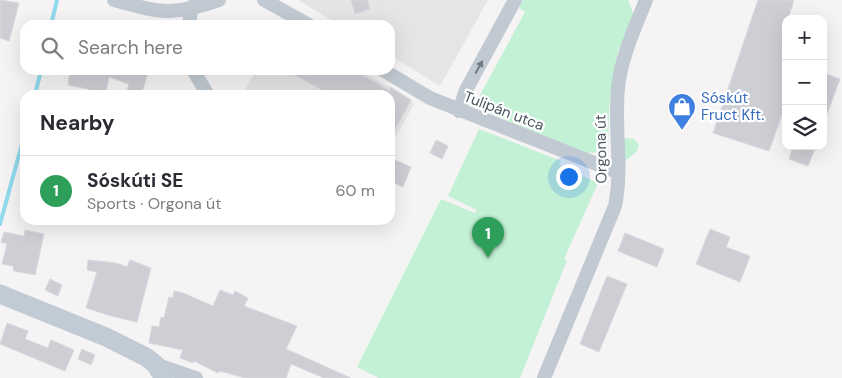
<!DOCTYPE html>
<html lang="en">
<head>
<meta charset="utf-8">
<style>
  :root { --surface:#fff; --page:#f2f2f3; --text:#2b2b33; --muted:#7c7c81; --line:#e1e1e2; --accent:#d93025 }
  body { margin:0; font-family:"DM Sans",sans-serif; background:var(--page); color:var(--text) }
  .controls { position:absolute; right:15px; top:15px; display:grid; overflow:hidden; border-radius:10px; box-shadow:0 5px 20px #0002 }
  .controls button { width:45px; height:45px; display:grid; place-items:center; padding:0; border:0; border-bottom:1px solid var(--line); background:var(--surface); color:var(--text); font:25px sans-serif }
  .you { position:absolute; left:568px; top:176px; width:18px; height:18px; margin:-12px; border:4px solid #fff; border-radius:50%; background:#1a73e8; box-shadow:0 0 0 8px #1a73e833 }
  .badge { display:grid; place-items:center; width:32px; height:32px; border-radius:50%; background:var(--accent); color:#fff; font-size:16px; font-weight:700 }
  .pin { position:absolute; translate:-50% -41px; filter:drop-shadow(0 1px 2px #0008) }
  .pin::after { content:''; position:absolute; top:26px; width:18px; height:15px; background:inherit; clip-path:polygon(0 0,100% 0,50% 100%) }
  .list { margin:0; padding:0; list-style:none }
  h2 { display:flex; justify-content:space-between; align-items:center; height:65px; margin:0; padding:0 20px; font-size:21px }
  h2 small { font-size:16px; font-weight:400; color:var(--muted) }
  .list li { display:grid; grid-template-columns:32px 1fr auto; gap:15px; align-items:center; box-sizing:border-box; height:70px; padding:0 20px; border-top:1px solid var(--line) }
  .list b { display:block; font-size:19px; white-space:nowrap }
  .list p { margin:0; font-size:16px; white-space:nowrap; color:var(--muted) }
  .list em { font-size:16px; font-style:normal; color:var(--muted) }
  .icon { flex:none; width:28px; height:28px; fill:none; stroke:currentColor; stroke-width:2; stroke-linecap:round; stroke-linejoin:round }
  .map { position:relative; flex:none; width:842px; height:378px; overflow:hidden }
  .search { position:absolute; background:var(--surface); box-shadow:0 5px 20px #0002; left:20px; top:20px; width:375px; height:55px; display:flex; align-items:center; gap:12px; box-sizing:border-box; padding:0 18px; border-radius:15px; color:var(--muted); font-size:19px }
  .panel { position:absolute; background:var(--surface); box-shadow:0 5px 20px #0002; left:20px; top:90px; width:375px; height:135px; border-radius:15px }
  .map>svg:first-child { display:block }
  .education { fill:#e6e4e5 }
  .green { fill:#c3f1d5 }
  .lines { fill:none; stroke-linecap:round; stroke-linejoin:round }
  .stream { stroke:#90daee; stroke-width:4 }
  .building { fill:#cdcfd5; stroke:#d7d9de }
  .street { stroke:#c1cad2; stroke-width:14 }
  .secondary { stroke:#c1cbd6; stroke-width:19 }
  .oneway { fill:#6e7983 }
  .labels { text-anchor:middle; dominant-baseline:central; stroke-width:4.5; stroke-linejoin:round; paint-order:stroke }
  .shop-label { font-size:15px; fill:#366cbe; stroke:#fff; text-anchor:start }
  .street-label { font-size:15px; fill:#4a5661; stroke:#fff }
</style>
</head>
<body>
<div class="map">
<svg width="842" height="378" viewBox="0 0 842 378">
  <rect width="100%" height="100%" fill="#f5f3f3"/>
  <path class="education" d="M298 0H488L440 86 390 55V25H339Z
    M256 70H359L411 99 414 104 390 147V95H242Z"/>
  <path class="green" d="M523 0H628L634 15 618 51 610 95 608 142 601 152 586 153 469 105 468 102 471 93 479 97 525 12 519 8Z
    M479 129 561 161 559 165 598 183 564 259 567 260 520 378H379L357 367 441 199 475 213 477 210 448 196Z
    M626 138 634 139 639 145 637 151 624 162 623 140Z"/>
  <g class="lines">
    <path class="stream" d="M51 25 57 0
      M35 95 41 70
      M0 224 25 133"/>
  </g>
  <path class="building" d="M0 0 19 3 9 41 0 38Z
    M351 0H367L370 9 355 14Z
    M758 0H794L788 19H786V103L769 151 713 133Z
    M70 70H149L141 95H126L129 84 109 77 105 95H88L89 89 68 85Z
    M286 70H353L390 91V87L411 100 390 138V95H331Z
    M826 74 840 79 824 122 823 82Z
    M436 140 448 146 442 159 430 153Z
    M793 146H816L808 166 789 159Z
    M390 158 411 167 403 187 390 181Z
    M710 229 730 237 726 247 750 256 740 282 696 264Z
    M25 230 44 234 35 275 14 271 13 266 2 264 7 244 1 242 4 232 24 236Z
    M625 233 664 249 657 267 618 251Z
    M88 260 116 263 127 267 130 260 151 268 137 322 111 316 86 308 97 272 87 270Z
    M607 276 627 284 599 352 580 344Z
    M50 279 62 285 58 296 45 290Z
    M220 290 233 295 235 291 248 298 244 306 297 326 286 349 351 378H324L291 364 286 378H245L220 371 218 373 194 361 193 363 180 358 183 350 149 343 152 326 159 327 161 317 164 318 169 297 173 298 174 291 183 293 213 306Z
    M7 323 28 331 25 339 48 348 51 340 74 350 65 371 0 344Z
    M82 349 95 355 91 365 78 359Z"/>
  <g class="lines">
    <path class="street" d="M114 0C162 13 171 16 219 0
      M264 0 309 25
      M189 25 191 9 196 3
      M193 70 208 95
      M383 70 430 98 617 172
      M459 111 466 90 515 0
      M155 364 196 378
      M544 378 615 206C623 168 614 127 618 88 621 57 635 28 646 0"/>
    <path class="secondary" d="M0 294 106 337 146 357 155 364 164 378"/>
  </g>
  <defs><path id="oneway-solid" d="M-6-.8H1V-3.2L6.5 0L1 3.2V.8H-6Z" transform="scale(1.25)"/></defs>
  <use class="oneway" href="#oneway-solid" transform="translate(479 67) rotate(-61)"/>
  <defs>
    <symbol id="shop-pin" viewBox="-11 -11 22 30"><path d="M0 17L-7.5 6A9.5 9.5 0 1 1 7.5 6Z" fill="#3f7fe0" stroke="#fff"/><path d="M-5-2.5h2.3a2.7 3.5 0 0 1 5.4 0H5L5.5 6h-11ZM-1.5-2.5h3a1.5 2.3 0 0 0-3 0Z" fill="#fff"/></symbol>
  </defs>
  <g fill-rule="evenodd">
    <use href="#shop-pin" x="666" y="91" width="32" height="43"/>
  </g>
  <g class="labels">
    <g class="shop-label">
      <text x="701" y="98">Sóskút<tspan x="701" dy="17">Fruct Kft.</tspan></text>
    </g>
    <g class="street-label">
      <text transform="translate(504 111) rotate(21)">Tulipán utca</text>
      <text transform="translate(601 149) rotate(-91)">Orgona út</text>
    </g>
  </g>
</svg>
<div class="controls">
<button>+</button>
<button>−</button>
<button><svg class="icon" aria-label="layers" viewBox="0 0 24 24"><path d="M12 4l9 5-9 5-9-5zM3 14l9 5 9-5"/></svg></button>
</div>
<div class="you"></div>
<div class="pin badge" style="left:488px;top:258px;background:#2e9e5b">1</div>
<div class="search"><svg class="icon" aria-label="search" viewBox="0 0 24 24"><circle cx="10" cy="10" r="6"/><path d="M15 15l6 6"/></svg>Search here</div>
<section class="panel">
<h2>Nearby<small></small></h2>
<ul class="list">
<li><span class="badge" style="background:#2e9e5b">1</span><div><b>Sóskúti SE</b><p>Sports · Orgona út</p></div><em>60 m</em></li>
</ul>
</section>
</div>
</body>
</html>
